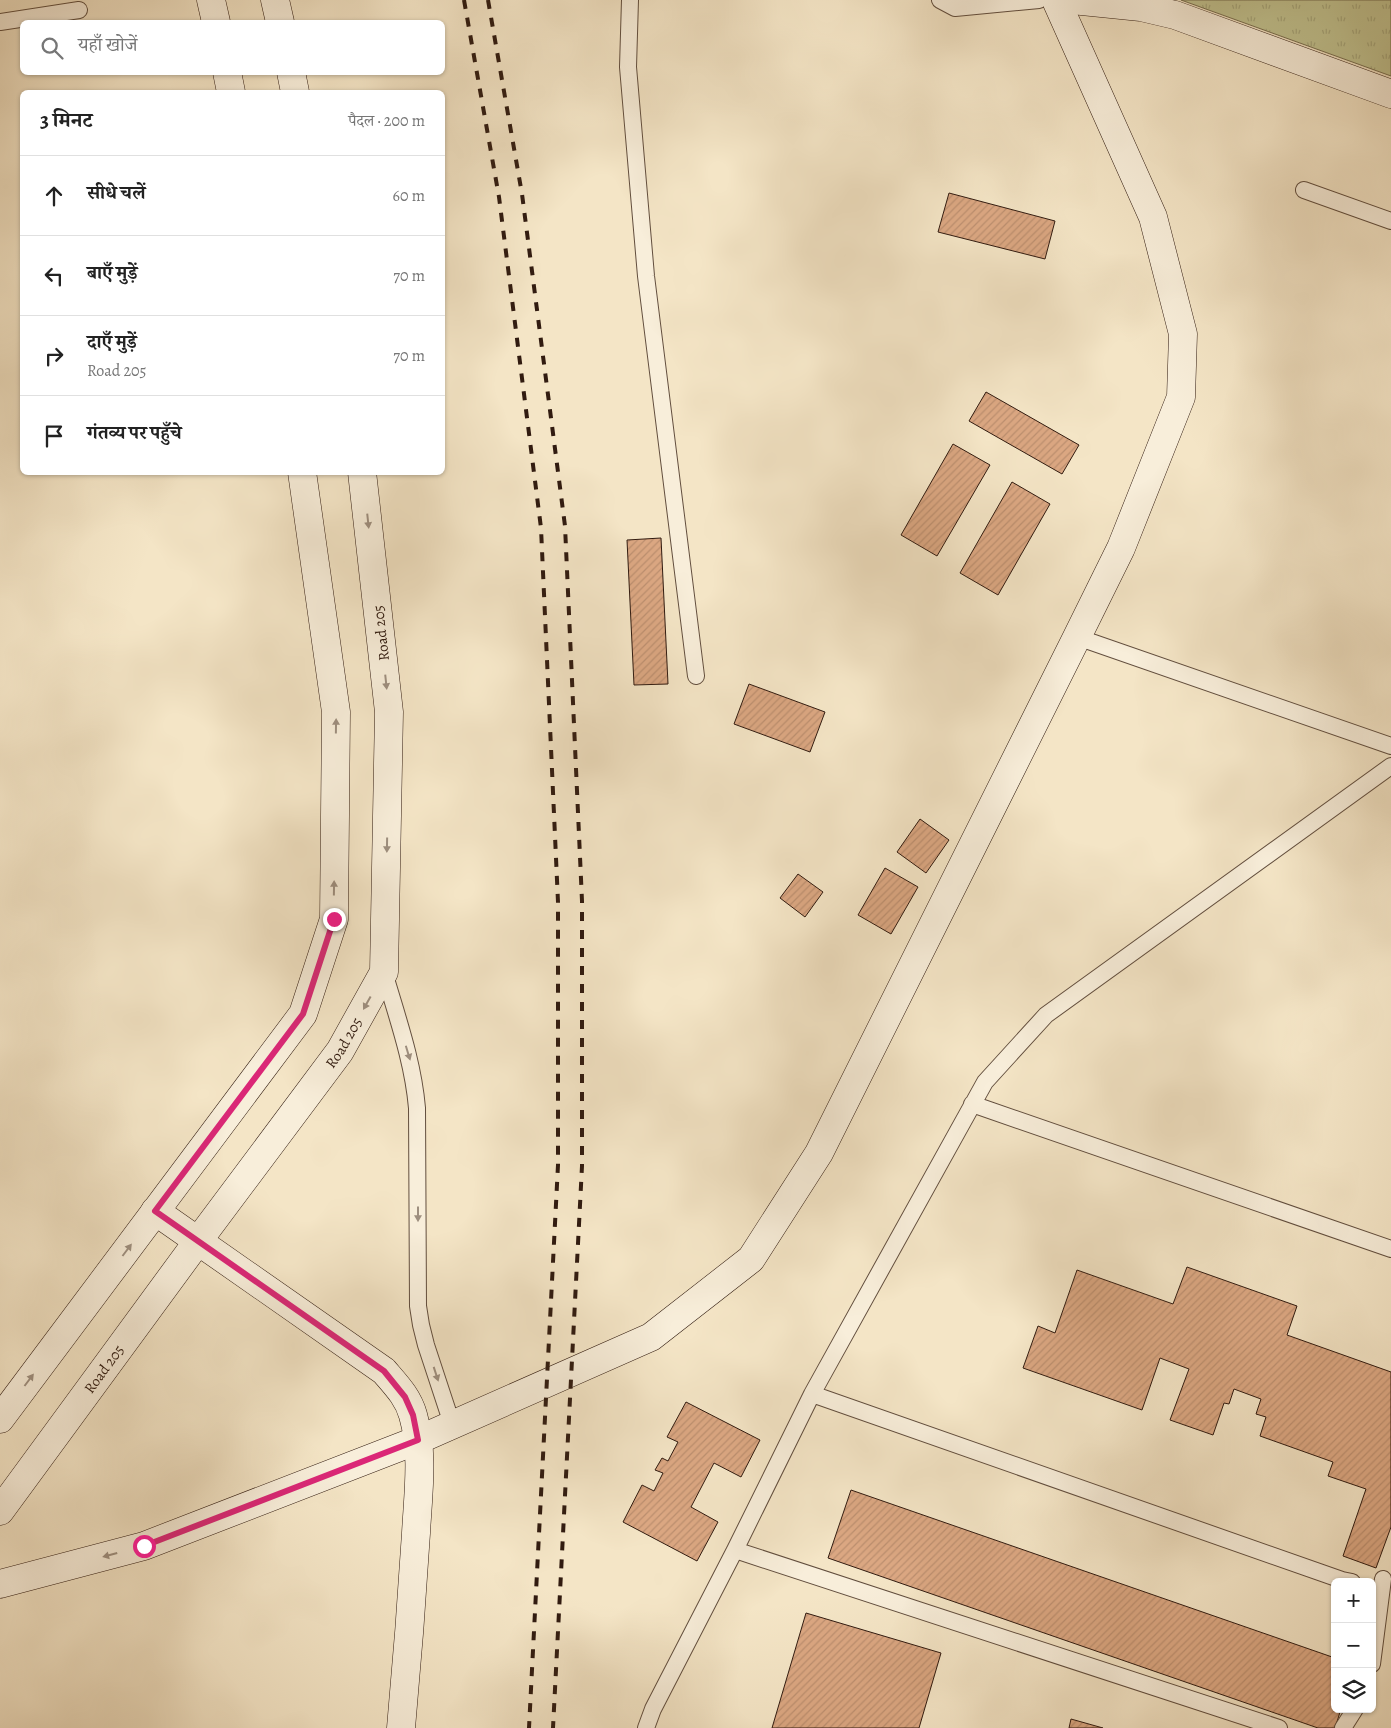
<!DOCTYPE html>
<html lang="hi">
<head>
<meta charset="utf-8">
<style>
  :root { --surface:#fff; --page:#f2f2f2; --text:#222; --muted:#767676; --line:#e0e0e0 }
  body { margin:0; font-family:Alegreya,"Noto Serif Devanagari",serif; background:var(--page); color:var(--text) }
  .controls { position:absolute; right:15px; bottom:15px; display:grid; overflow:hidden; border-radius:8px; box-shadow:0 1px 4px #0004 }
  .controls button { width:45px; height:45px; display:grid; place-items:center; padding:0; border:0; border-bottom:1px solid var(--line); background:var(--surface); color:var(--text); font:25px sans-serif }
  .stop { position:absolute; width:15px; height:15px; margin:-11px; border:4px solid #db2777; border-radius:50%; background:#fff }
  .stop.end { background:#db2777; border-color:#fff; box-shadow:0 1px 5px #0008 }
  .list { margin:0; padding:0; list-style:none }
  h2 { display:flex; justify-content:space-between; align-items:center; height:65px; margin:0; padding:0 20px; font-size:21px }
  h2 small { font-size:16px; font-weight:400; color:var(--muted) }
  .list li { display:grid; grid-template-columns:32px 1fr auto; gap:15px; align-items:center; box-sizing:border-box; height:80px; padding:0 20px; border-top:1px solid var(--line) }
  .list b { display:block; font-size:19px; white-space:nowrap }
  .list p { margin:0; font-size:16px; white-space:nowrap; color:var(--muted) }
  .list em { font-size:16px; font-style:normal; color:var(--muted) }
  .icon { flex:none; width:28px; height:28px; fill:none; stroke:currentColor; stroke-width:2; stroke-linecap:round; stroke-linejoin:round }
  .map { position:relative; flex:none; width:1391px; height:1728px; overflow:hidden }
  .search { position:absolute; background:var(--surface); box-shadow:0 1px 4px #0004; left:20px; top:20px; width:425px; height:55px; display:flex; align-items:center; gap:12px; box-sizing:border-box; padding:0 18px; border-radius:8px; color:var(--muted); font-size:19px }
  .panel { position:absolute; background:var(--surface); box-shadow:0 1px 4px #0004; left:20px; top:90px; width:425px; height:385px; border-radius:8px }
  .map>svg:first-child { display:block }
  .grass { fill:url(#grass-tufts); stroke:#796f50 }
  .building { fill:url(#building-hatch); stroke:#311b10 }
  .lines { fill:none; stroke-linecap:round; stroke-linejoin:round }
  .lane-casing { stroke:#624e3e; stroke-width:18 }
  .secondary-casing { stroke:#311b10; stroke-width:29 }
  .lane { stroke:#f8eeda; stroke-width:16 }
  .secondary { stroke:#f8eeda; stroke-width:28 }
  .rail { stroke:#311b10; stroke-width:4; stroke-dasharray:9 9; stroke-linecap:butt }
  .oneway { fill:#9e8f7f }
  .route { stroke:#db2777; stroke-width:6 }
  .labels { text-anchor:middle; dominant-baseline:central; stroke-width:4.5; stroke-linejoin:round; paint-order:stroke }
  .street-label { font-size:15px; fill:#311b10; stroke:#f8eeda }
</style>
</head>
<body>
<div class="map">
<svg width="1391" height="1728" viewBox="0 0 1391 1728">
  <defs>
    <pattern id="grass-tufts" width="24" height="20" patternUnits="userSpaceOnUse" patternTransform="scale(1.25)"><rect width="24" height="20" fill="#c1c391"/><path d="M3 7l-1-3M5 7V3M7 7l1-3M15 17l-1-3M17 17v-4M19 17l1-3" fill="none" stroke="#a6a77c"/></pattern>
    <pattern id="building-hatch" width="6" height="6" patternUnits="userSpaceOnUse" patternTransform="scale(1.25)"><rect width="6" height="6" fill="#dba782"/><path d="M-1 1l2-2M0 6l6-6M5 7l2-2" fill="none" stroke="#bc8f6f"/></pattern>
  </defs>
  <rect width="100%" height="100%" fill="#f4e5c6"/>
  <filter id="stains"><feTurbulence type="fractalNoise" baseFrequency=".004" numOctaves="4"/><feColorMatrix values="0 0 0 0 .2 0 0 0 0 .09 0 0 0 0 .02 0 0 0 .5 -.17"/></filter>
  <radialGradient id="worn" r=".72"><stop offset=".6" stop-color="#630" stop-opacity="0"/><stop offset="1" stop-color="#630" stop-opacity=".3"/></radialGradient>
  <path class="grass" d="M1181 0H1391V76Z"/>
  <path class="building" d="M949 193 1055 221 1045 259 938 232Z
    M986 392 1079 445 1062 474 969 421Z
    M953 444 990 465 937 556 901 535Z
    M1012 482 1050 504 998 595 960 573Z
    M661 538 668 684 634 685 627 540Z
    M749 684 825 712 810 752 734 724Z
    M920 819 949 840 926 873 897 852Z
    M885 868 918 887 891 934 858 915Z
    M798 874 823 892 805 917 780 898Z
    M1187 1267 1297 1306 1287 1335 1391 1372V1527L1376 1568 1343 1556 1366 1489 1328 1476 1333 1462 1260 1436 1266 1417 1256 1414 1261 1399 1234 1389 1229 1404 1224 1403 1213 1435 1170 1420 1189 1369 1160 1358 1142 1410 1023 1368 1038 1326 1055 1333 1077 1270 1173 1304Z
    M686 1402 760 1440 741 1477 714 1463 691 1507 718 1522 697 1561 623 1522 642 1485 654 1491 663 1473 655 1470 662 1458 668 1461 678 1442 667 1437Z
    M851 1490 1335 1658V1709H1341L1335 1728H1318L828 1558Z
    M806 1613 941 1653 919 1728H772Z
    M1071 1719 1103 1728H1069Z"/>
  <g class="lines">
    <defs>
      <path id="lane" d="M630 0 628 67 646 276 696 676
        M940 0 955 8 1039 0
        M0 22 79 10
        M1304 190 1391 221
        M1077 637 1391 746
        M384 972C397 1017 413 1061 417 1108L418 1306 421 1325 426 1345 452 1424
        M972 1104 1391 1249
        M812 1394 1342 1580 1352 1582
        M735 1550 1279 1728
        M1372 1664 1383 1579
        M646 1728 653 1709 735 1550 812 1394 985 1082 1046 1015 1391 766
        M1343 1728 1355 1709"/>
      <g id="secondary">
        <path d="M211 0 216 22"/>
        <path d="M275 0 280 22"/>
        <path d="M1072 0 1141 7 1175 15 1391 94"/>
        <path d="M227 72 231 92"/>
        <path d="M291 72 295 92"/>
        <path d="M155 1211 384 1371C396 1385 408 1397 413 1415 424 1453 418 1495 416 1533 412 1598 407 1663 401 1728"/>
        <path d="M0 1419 303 1014 334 919 336 712 302 472"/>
        <path id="s1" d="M0 1511 198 1241 340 1051 384 972 389 712 362 472"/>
        <path d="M0 1584 144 1546 418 1440 651 1337 751 1259 819 1153 1077 637 1121 548 1181 397 1183 334 1153 217 1056 0"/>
      </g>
    </defs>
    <use href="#lane" class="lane-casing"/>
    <use href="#secondary" class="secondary-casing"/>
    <use href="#lane" class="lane"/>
    <use href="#secondary" class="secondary"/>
    <path class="rail" d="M464 0 499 197 541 528 558 902V1165L529 1728
      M488 0 522 194 565 526 582 901V1166L553 1728"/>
  </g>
  <defs><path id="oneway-solid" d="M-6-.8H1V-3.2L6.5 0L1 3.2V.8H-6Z" transform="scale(1.25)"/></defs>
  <g class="oneway">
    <use href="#oneway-solid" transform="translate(368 521) rotate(84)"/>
    <use href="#oneway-solid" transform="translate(386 682) rotate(84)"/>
    <use href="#oneway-solid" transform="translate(336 726) rotate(-89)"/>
    <use href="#oneway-solid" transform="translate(387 845) rotate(91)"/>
    <use href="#oneway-solid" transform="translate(334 888) rotate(-89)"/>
    <use href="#oneway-solid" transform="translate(367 1003) rotate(119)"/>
    <use href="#oneway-solid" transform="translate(408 1053) rotate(73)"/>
    <use href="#oneway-solid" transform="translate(418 1214) rotate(90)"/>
    <use href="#oneway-solid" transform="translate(127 1250) rotate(-53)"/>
    <use href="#oneway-solid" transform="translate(436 1374) rotate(72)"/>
    <use href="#oneway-solid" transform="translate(29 1380) rotate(-53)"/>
    <use href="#oneway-solid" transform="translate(110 1555) rotate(165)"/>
  </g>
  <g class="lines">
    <path class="route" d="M144 1546 418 1440 413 1415 405 1397 384 1371 155 1211 303 1014 334 919"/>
  </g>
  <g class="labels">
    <g class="street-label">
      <text transform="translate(381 633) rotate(-96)">Road 205</text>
      <text stroke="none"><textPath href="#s1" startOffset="581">Road 205</textPath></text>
      <text stroke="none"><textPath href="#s1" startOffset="176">Road 205</textPath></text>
    </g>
  </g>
  <rect width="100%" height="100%" filter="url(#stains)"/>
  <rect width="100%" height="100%" fill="url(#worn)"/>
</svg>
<div class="controls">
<button>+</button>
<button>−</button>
<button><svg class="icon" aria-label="layers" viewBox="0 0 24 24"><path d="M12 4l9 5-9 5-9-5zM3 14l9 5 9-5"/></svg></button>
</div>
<div class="stop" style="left:144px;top:1546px"></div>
<div class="stop end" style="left:334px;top:919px"></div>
<div class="search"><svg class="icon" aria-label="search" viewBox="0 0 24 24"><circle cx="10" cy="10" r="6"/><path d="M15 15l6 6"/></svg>यहाँ खोजें</div>
<section class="panel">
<h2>3 मिनट<small>पैदल · 200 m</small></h2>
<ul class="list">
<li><svg class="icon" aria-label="ahead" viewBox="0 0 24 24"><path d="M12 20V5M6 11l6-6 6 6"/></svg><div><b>सीधे चलें</b></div><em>60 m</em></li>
<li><svg class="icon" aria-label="left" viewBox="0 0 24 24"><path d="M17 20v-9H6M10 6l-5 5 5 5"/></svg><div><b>बाएँ मुड़ें</b></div><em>70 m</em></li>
<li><svg class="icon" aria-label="right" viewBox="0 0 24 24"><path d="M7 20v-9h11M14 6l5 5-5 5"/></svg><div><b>दाएँ मुड़ें</b><p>Road 205</p></div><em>70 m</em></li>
<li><svg class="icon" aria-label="arrive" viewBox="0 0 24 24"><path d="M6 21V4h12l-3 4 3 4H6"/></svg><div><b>गंतव्य पर पहुँचे</b></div></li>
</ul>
</section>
</div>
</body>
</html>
